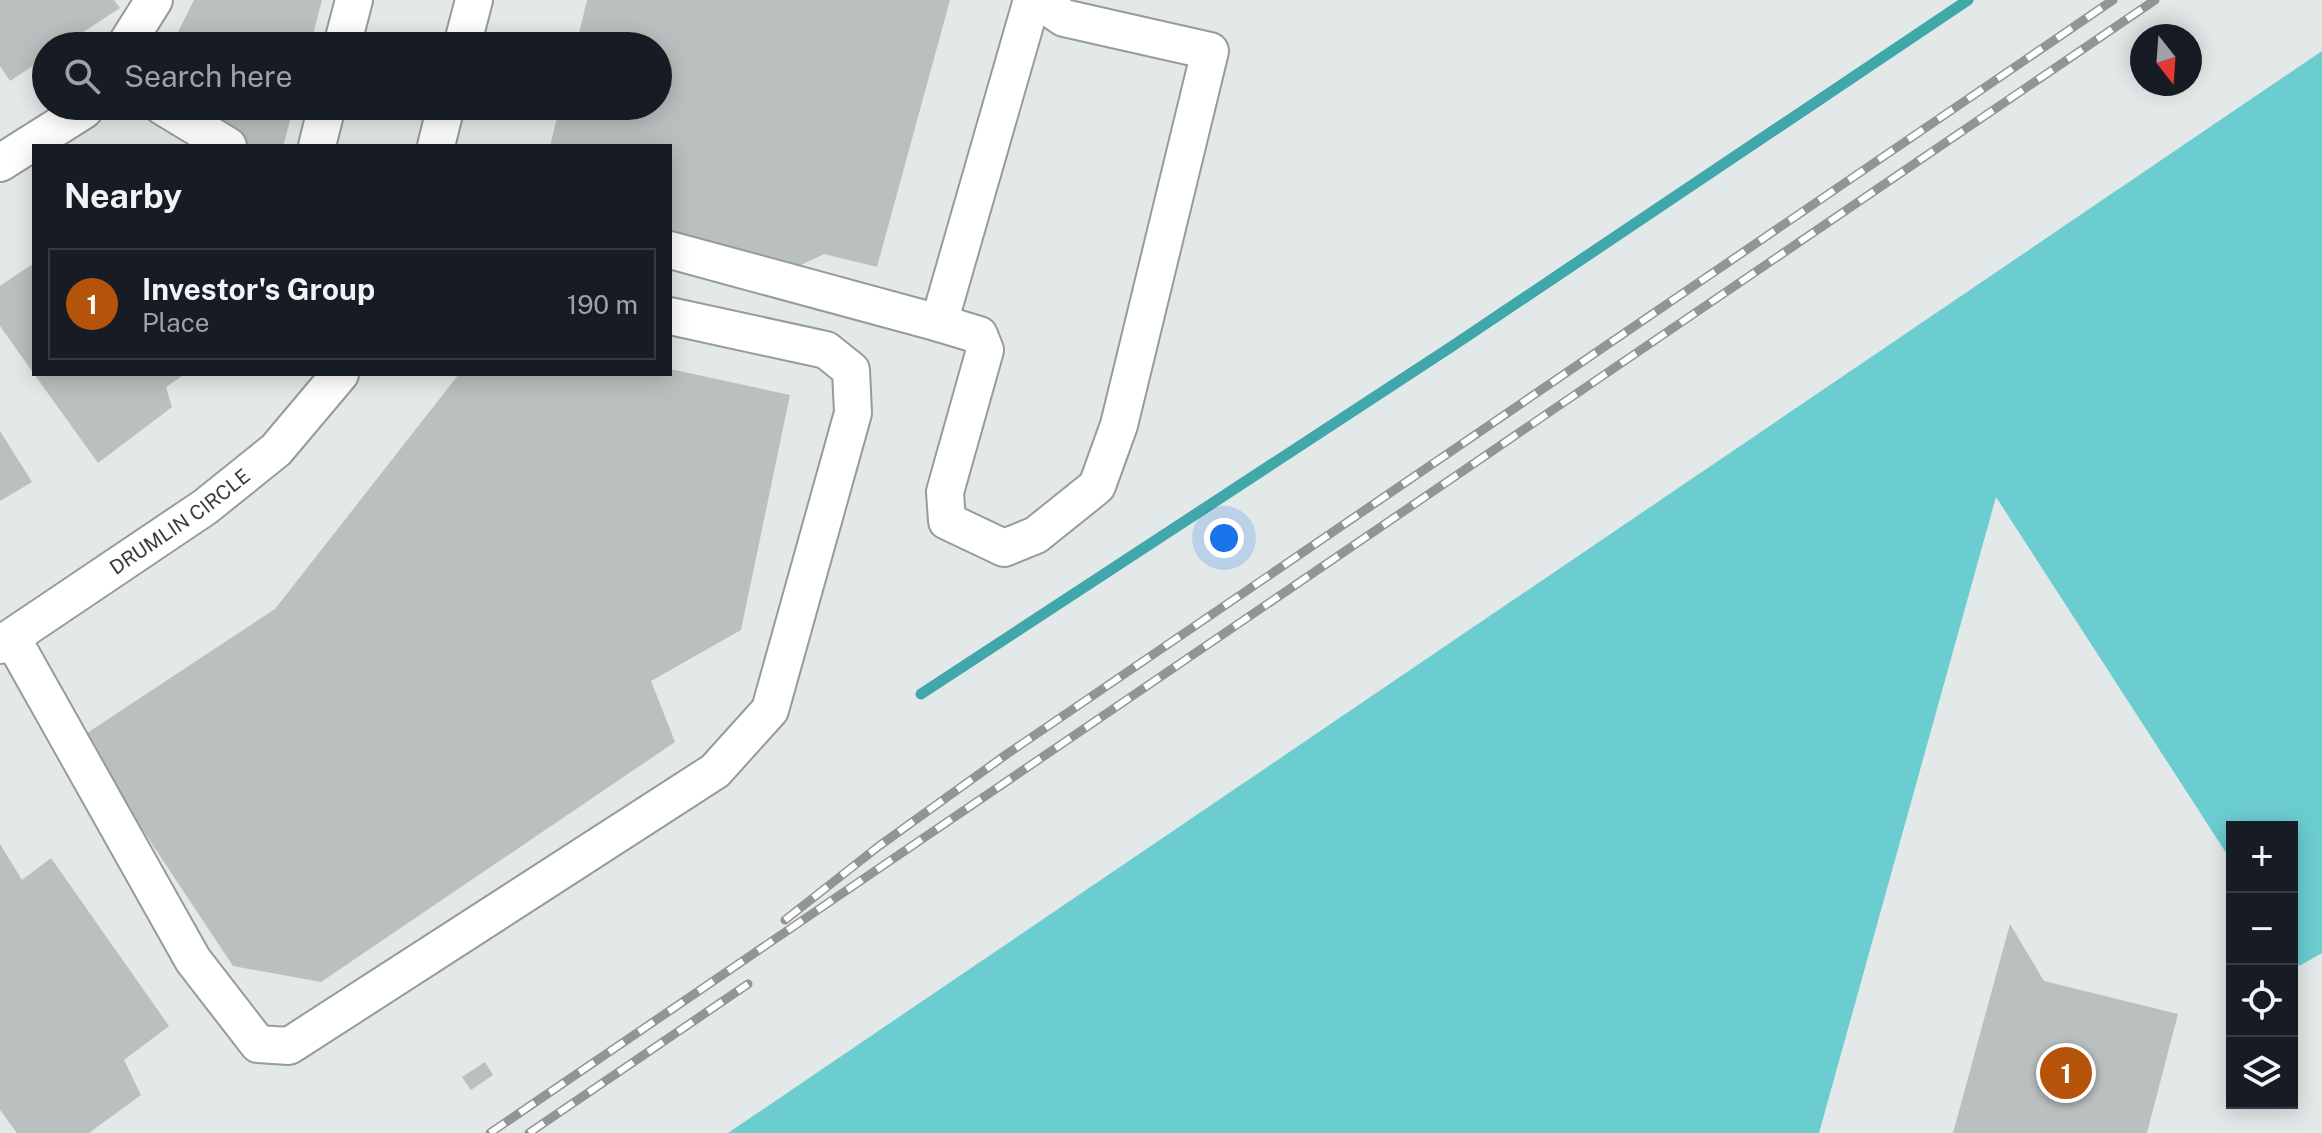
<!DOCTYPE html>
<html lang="en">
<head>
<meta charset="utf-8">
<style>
  :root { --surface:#171b24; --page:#242831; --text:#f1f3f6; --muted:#9ea1a6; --line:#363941; --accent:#b45309 }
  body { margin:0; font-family:"Public Sans",sans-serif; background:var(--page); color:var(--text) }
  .controls { position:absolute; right:24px; bottom:24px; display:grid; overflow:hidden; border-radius:0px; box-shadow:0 4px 20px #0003 }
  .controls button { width:72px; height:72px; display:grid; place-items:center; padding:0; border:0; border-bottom:2px solid var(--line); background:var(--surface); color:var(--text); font:40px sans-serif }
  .compass { position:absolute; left:2130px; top:24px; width:72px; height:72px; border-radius:50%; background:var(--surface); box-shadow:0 4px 20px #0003; rotate:163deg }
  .you { position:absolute; left:1224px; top:538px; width:28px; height:28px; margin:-20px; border:6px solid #fff; border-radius:50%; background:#1a73e8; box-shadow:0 0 0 12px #1a73e833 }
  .badge { display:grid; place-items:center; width:52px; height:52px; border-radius:50%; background:var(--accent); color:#fff; font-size:26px; font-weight:700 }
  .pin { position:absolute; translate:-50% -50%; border:4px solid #fff; box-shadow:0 2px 8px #0006 }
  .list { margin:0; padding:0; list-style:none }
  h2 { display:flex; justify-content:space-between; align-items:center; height:104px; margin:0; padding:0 32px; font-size:34px }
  h2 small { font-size:26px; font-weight:400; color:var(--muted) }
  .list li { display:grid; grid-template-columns:52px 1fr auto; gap:24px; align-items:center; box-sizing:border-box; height:112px; margin:0 16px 16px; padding:0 16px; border:2px solid var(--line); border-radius:0px }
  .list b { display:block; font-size:30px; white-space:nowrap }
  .list p { margin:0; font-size:26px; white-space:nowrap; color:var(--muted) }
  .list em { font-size:26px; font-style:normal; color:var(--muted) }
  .icon { flex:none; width:44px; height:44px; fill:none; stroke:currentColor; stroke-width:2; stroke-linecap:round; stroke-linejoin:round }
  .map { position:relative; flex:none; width:2322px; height:1133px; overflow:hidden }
  .search { position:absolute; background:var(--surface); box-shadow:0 4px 20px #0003; left:32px; top:32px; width:640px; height:88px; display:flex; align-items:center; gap:20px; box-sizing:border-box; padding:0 28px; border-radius:44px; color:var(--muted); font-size:30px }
  .panel { position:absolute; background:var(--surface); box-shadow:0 4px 20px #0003; left:32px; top:144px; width:640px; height:232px; border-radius:0px }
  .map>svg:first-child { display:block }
  .green { fill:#6bcdd0 }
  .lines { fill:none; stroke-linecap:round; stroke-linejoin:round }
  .stream { stroke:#40a7aa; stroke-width:11 }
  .building { fill:#babfbf }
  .minor-casing { stroke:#969b9b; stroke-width:40 }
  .minor { stroke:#fff; stroke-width:36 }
  .rail-casing { stroke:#919595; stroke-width:9 }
  .rail { stroke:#fff; stroke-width:6; stroke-dasharray:18; stroke-linecap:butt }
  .labels { text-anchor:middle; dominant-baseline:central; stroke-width:7; stroke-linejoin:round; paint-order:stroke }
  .street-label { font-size:20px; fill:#3a3c3c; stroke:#fff }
</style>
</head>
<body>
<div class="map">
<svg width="2322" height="1133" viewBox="0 0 2322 1133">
  <rect width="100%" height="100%" fill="#e3e9e9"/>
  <path class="green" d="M2322 51V953L2299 966 2292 955V827H2232V862L1996 497 1819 1133H728Z"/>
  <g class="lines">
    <path class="stream" d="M921 694 1454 345 1968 0"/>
  </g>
  <path class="building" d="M0 0H114L120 8 62 46H46V57L10 81 0 66Z
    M194 0H322L310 46H171Z
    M587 0H950L877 267 824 254 799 266 670 232V146H550L560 106H658V46H576Z
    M192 106H294L283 146H246Z
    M34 263V374L0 326V286Z
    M670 369 790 395 741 630 651 681 675 742 321 982 233 966 81 737 275 609 459 374H670Z
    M34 374H185L166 387 172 407 98 463Z
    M0 431 32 482 0 501Z
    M0 844 22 880 51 858 169 1026 124 1060 141 1095 89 1133H17L0 1110Z
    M2010 924 2044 981 2178 1014 2147 1133H1953Z
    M485 1062 493 1075 471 1090 462 1077Z"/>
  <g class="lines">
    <defs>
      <g id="minor">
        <path d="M125 46 154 0"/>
        <path d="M342 46 354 0"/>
        <path d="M462 46 474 0"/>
        <path d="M162 106 228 146"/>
        <path d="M317 146 327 106"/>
        <path d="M436 146 446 106"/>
        <path d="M0 163 84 110 87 106"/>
        <path d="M670 250 939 323 1032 0"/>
        <path d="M939 323 979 335 985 350 945 492 947 521 1004 548 1036 535 1097 486 1119 425 1210 51 1064 18 1038 0"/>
        <path d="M12 638 193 960 258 1044 289 1046 715 771 770 710 853 413 851 370 826 350 670 316"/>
        <path id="s1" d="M0 645 205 507 276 450 340 374"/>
      </g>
    </defs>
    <use href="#minor" class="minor-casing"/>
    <use href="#minor" class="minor"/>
    <defs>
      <path id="rail" d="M785 920 879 846 1007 754 2113 0
        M490 1133 2155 0
        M529 1133 748 984"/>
    </defs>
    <use href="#rail" class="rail-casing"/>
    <use href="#rail" class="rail"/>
  </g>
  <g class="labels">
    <g class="street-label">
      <text stroke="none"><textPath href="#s1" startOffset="218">DRUMLIN CIRCLE</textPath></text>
    </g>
  </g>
</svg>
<div class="controls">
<button>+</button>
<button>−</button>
<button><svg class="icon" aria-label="locate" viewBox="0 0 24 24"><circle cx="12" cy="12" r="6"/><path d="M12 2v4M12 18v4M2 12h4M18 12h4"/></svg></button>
<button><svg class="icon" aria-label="layers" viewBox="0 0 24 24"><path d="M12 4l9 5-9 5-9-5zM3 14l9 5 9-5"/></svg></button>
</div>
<svg class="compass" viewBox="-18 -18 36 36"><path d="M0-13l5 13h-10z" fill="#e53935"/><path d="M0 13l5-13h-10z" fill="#9ea1a6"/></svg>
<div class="you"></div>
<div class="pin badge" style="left:2066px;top:1073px">1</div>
<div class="search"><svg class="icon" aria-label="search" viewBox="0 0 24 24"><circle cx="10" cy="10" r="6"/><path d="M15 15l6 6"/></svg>Search here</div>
<section class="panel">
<h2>Nearby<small></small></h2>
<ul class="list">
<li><span class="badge">1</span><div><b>Investor's Group</b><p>Place</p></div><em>190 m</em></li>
</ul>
</section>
</div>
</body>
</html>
